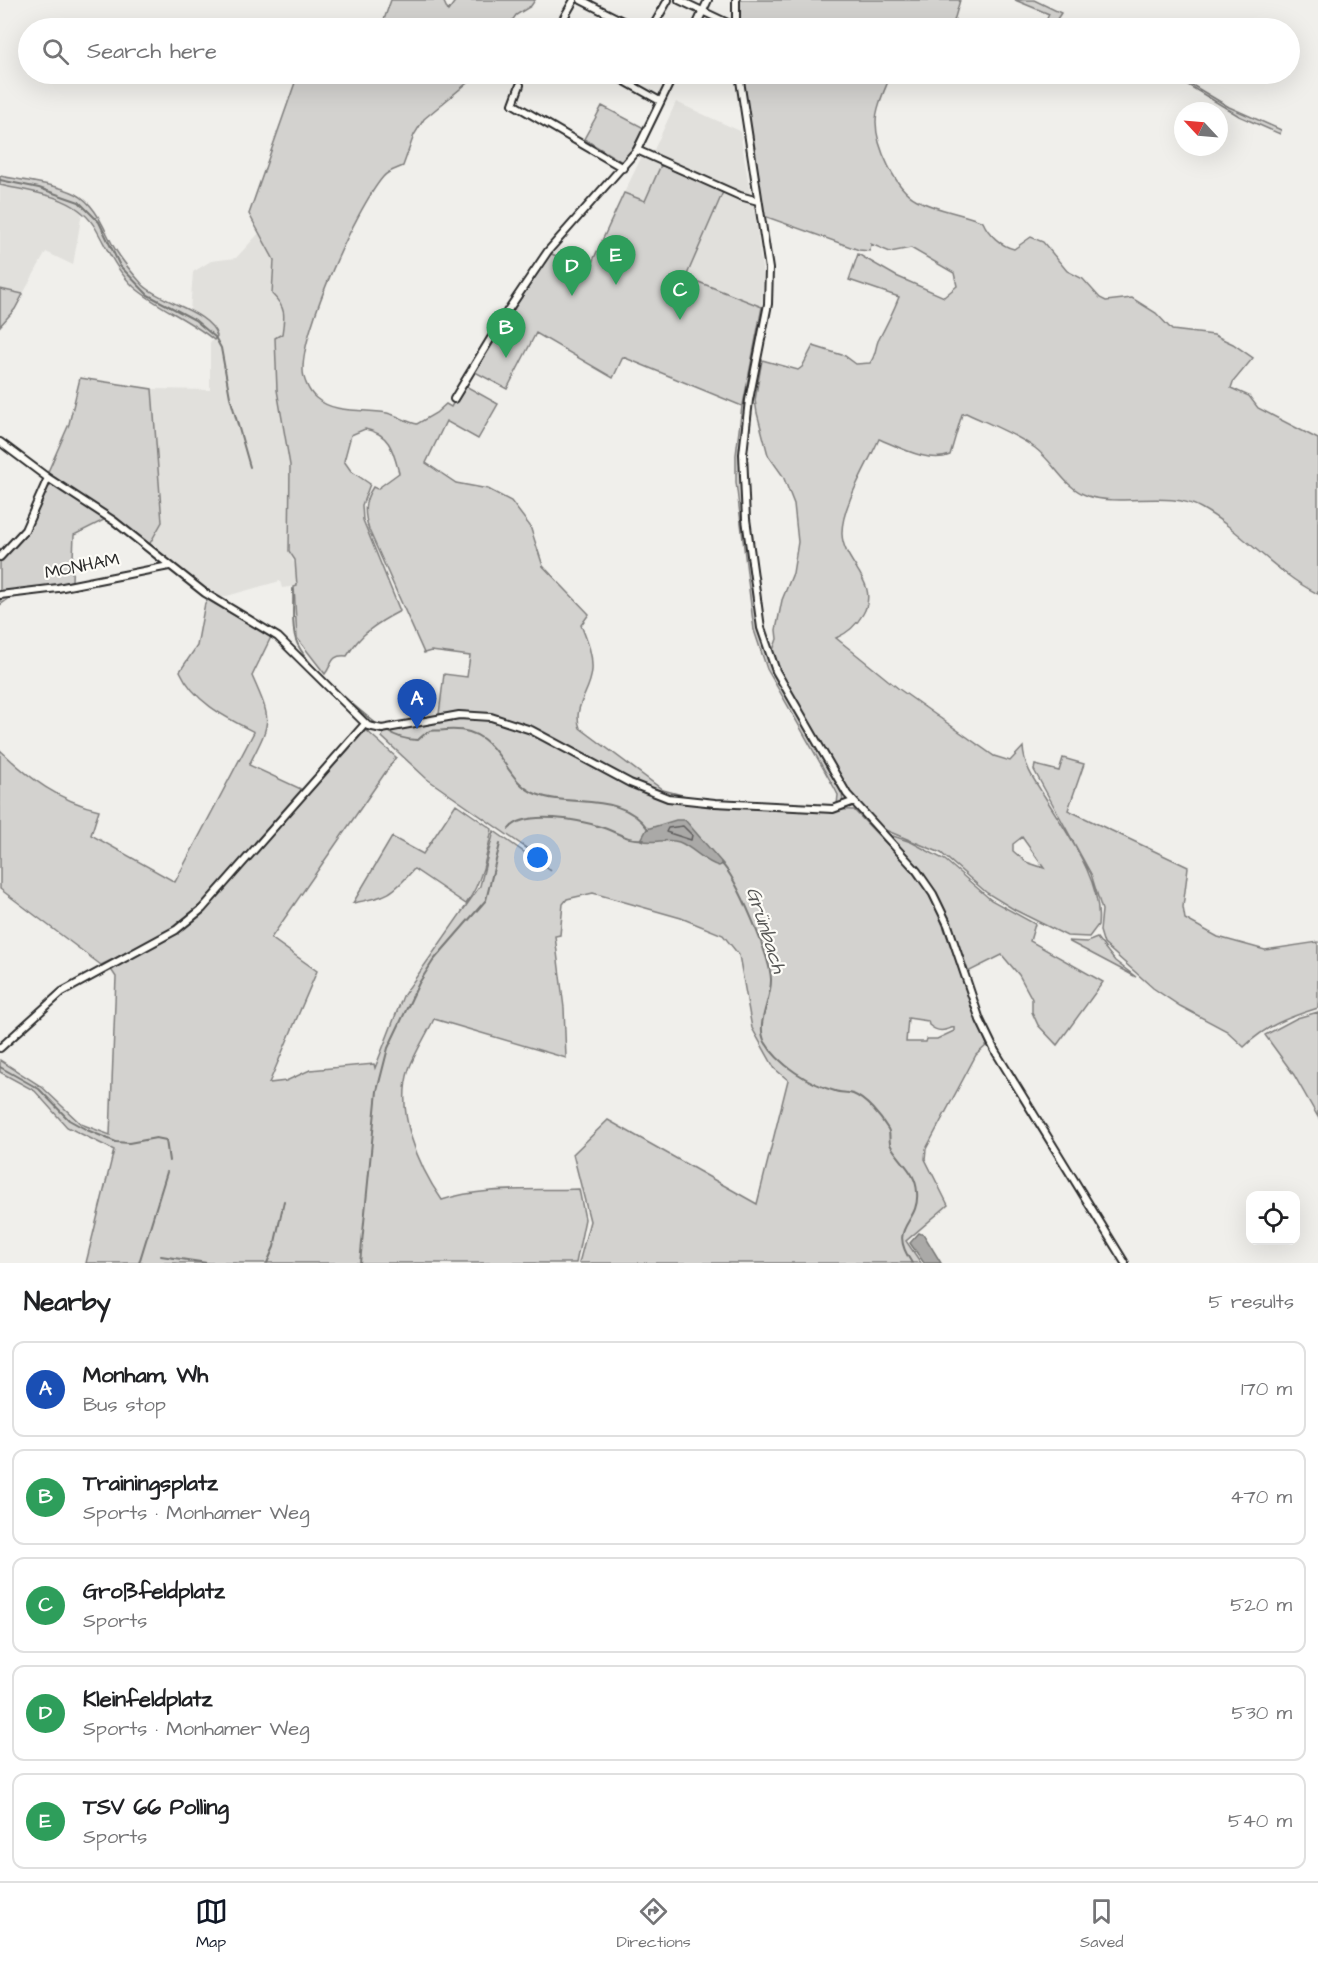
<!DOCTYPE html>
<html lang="en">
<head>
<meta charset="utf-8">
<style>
  :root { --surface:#fff; --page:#f2f2f2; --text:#202124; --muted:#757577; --line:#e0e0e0; --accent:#111827 }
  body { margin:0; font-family:"Architects Daughter",sans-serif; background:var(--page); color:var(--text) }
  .controls { position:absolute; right:18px; bottom:18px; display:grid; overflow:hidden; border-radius:12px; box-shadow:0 6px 24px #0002 }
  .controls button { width:54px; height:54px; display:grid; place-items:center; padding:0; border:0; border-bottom:2px solid var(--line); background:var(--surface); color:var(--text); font:30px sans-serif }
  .compass { position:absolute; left:1174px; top:102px; width:54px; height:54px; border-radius:50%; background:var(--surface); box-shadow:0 6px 24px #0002; rotate:296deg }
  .you { position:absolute; left:538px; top:858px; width:21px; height:21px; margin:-15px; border:4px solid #fff; border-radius:50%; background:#1a73e8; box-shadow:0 0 0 9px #1a73e833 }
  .badge { display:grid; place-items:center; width:39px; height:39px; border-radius:50%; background:var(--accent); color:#fff; font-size:20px; font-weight:700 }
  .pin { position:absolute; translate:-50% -50px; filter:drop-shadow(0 2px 3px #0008) }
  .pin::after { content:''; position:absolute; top:32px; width:21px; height:18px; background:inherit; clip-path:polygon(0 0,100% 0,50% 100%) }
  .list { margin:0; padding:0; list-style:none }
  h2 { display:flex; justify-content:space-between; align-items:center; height:78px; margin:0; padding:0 24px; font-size:26px }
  h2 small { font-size:20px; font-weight:400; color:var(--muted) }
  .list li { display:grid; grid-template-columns:39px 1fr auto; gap:18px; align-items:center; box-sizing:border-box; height:96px; margin:0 12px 12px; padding:0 12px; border:2px solid var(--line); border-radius:12px }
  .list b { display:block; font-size:22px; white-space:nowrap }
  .list p { margin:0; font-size:20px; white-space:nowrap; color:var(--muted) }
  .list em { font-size:20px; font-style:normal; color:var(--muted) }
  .icon { flex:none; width:33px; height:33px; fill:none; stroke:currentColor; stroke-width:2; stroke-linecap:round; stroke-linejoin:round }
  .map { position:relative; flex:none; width:1318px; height:1263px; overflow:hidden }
  .search { position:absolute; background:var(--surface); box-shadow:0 6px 24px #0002; left:18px; right:18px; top:18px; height:66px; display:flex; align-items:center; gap:15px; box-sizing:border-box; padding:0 21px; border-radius:33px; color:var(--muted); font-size:22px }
  .sheet { height:618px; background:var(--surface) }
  nav { display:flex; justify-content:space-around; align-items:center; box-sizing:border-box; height:84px; border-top:2px solid var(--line); background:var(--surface); font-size:16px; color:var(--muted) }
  nav a { display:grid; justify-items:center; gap:3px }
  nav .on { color:var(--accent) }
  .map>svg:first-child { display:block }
  .built { fill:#e1e0dc }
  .green { fill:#d3d2cf; stroke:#7f7e7d; stroke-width:1.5; fill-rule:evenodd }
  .water { fill:#aaa9a7; stroke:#777775; stroke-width:1.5 }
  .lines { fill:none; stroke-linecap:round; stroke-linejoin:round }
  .shore { stroke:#5e5d5d; stroke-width:1.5 }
  .stream { stroke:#777775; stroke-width:2 }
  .minor-casing { stroke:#2b2b2b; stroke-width:10 }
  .minor { stroke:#fdfcf7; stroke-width:6 }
  .labels { text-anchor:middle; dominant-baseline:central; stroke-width:4.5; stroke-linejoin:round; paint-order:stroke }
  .street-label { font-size:18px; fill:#2b2b2b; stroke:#fdfcf7 }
  .water-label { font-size:20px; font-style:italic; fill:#575756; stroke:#fdfcf7 }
</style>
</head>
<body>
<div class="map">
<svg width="1318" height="1263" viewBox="0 0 1318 1263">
  <rect width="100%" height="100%" fill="#f0efeb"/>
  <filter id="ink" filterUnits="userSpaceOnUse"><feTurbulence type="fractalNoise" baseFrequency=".0167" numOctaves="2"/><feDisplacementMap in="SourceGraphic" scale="12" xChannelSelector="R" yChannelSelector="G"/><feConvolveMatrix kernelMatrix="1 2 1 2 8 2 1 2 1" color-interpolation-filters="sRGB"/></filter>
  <g filter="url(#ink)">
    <path class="built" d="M676 102 740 131 750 193 747 195 652 154Z
      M642 156 661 165 645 201 624 193Z
      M0 176 60 189 76 195 84 201 73 265 46 252 23 294 0 289Z
      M723 192 754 205 763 276 762 307 686 277Z
      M260 232 274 260 272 294 281 301 285 310 277 390 289 450 291 496 288 529 289 551 297 571V586L282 588 280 581 220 598 149 545 162 522 152 389 210 390V344L217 333 190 311 193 272 211 261 236 258Z"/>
    <path class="green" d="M391 0H443L448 11 456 0H535L531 6 516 15 507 28H381Z
      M738 0H960L952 28H739Z
      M1015 0H1034L1061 13 1051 28H1043L1049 14Z
      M298 74H478L424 119 414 135 403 166C397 169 387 171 383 177 356 209 302 329 303 370 303 379 309 392 316 398 336 415 363 408 387 413 397 415 406 422 417 424L436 413 446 404 451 407 464 385 498 404 478 439 446 421 426 463 456 483 488 489 511 501 530 526 543 566 589 614 581 625C587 640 593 654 592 670 591 692 572 706 580 728L663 790 701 800C689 798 676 798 665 794 645 789 628 778 611 769 555 738 504 707 439 714L444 674 467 677 470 656 431 651 424 653 369 530C364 513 363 502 373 487L377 489 399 473C393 450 390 434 365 429L351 435 344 461 351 471 370 484 362 505 363 520 400 611C377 623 361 633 347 656 330 654 333 664 325 674L297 638 294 587 297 586 295 560 289 551 290 465 277 390 275 338 282 334C285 315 286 308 272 294L274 260 249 214Z
      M742 74H891C886 88 876 106 876 122 876 146 895 189 917 200 938 211 962 213 983 222 988 234 1001 246 1014 249L1031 237 1043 242 1067 271 1083 279 1100 298 1106 301 1132 298 1156 313 1172 330 1214 335 1233 344 1253 358 1233 382 1231 388 1249 396 1258 408 1318 439V594C1274 572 1241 530 1201 508 1170 490 1121 507 1088 496 1063 487 1055 463 1035 448 1014 433 989 424 966 413L962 414 950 455C929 464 899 447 879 439 868 464 841 507 842 534 843 564 881 582 863 614 856 626 848 633 836 638L899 689 994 756 1010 761 1023 747C1024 767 1035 781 1045 797 1067 834 1103 881 1098 925L1089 937 1067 936 1015 910 987 893 941 853 878 827 851 797 780 671 772 653 777 639 776 630 782 600 793 573 798 542 794 504 783 476 768 455 757 413 755 400 762 360 798 370 802 367 813 346 845 356 856 364 870 363C876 355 875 349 878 341 886 326 893 312 899 297L849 280 858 254 896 276 944 297 957 286 954 273 911 248 890 252 871 244 870 251 859 250 764 216ZM1022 837 1044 868 1026 862 1013 851V844Z
      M1170 74H1174L1229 107 1281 130 1280 134 1239 116Z
      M602 106 644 128 627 159 622 162 584 139Z
      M661 165 723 192 686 277 762 307 743 405 746 404 740 469 750 574 758 629 775 676 842 794 843 803 837 805 838 795 835 789 767 669 754 630 736 482V455L742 406 623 357 613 378 536 333 507 389 475 372 549 253 589 269 624 193 645 201Z
      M0 176C24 181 53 183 76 194 97 205 104 230 115 249 123 262 133 274 143 285 161 303 210 311 217 336L214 340C189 319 158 308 134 287 116 270 108 250 96 229 77 195 34 193 0 185Z
      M0 289 23 294 15 309 0 326Z
      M80 378 152 389 162 522 149 545 110 515 47 474 69 424Z
      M52 485 106 519 74 535 72 581 11 597 0 605V559L18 541 45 489Z
      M208 600 271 637 252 676C273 723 271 721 249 765L303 790 192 914 164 935 101 965 0 889V750C29 778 59 801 99 810L91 835 175 882 254 732C225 717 194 702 180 671L197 646 205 603Z
      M456 717 501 722 535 735 635 789 671 801 738 807 854 810 907 865 934 901 987 1045 976 1055 926 1149 925 1159 948 1205 906 1241 921 1263H579L590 1221 573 1154 608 1120 757 1204 788 1080 775 1069 752 1028 739 955 723 935 681 918 593 893 567 899 563 904 560 935 555 936 564 1008 566 1058 434 1019C426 1036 415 1052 409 1069 395 1111 418 1166 442 1200 484 1186 535 1191 579 1189L585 1219 576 1263H86L114 1150 67 1127 35 1091 0 1072V1060L42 1087 81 1124 110 1135 116 977 110 968 162 942 200 915 366 730 396 757 271 938 317 971 269 1083 286 1081 310 1070 374 1064 375 1068 403 996 480 886 494 831 551 871 532 852 427 779 382 737 384 732ZM908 1018 928 1021 929 1025C938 1033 944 1031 954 1027V1031L937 1039H927L926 1042H906Z
      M1063 758 1084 764 1068 810 1188 867 1183 907 1185 919 1218 937 1265 950 1318 942V1008C1289 1017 1265 1026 1244 1047L1227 1031 1180 1006 1153 988 1104 944 1100 931 1102 910 1091 874 1034 770 1035 765 1059 771Z
      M456 804 492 829C487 855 482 882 466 904L414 869C391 896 387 896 353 903L392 837 423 854Z
      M884 833 911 842 945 860 991 900 1035 924 1030 941 1103 982 1057 1045 1038 1025 1032 1012V999L1019 975 1002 955 966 973C948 911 933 878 884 833Z
      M1097 938 1115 961 1136 977 1068 941 1087 942Z
      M1318 1012V1117L1294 1075 1265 1035 1297 1018Z"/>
    <path class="water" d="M676 820H685L723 864 719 866C705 863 694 848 679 842 666 837 653 845 641 840L647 829Z
      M919 1233 924 1235 941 1263H924L910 1243Z"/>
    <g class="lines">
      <path class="shore" d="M683 826 692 835 691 840 666 832 668 828Z"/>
      <path class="stream" d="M0 180 39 188 79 202 99 222 120 266 148 295 195 320 215 337 221 348 230 397 250 467
        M293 589C294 605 291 625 296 640 304 665 357 709 379 726
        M386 730C396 737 406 740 418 740 431 727 429 732 446 730 502 725 500 780 536 794 572 808 621 791 648 829
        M509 829C524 809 582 820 604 828 618 833 628 841 644 839
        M721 863C737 878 770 957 771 979 772 999 755 1023 765 1042 778 1065 810 1084 835 1091 840 1093 847 1092 853 1094 866 1099 880 1116 888 1129 891 1134 888 1141 891 1146 901 1163 916 1172 917 1192 920 1225 886 1225 912 1263
        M0 1067 39 1089 69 1120 87 1130 116 1142 129 1143 156 1138 166 1140 169 1161
        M161 1256 207 1263
        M139 1263 167 1172
        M267 1263 274 1247 284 1201
        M360 1263 377 1091 388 1048 419 983 433 961 486 900 500 844"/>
      <defs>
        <path id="minor" d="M581 0 636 28
          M679 0 736 27
          M736 0V28
          M558 28 574 0
          M652 28 668 0
          M695 28 708 0
          M612 74 660 101
          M739 74 769 269 768 304 749 400 743 454 746 519 761 628 776 671 847 794 917 871 933 894 948 925 980 1020 995 1051 1125 1263
          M520 85 513 104 623 168
          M637 150 740 196 758 201
          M454 399 508 310 548 251 637 150 674 74
          M0 442 48 478 114 521 205 593 278 637 368 726 382 729 459 715 491 717 531 730 630 783 668 798 715 803 833 809 852 802
          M0 557 25 530 48 478
          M0 595 58 588 169 566
          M0 1048 62 992 176 930 202 909 365 724"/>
      </defs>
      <use href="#minor" class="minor-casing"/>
      <use href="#minor" class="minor"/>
    </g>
  </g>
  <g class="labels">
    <g class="street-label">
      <text transform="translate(82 566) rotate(-11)">MONHAM</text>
    </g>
    <g class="water-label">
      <text transform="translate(766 930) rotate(72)">Grünbach</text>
    </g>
  </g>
</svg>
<div class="controls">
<button><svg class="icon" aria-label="locate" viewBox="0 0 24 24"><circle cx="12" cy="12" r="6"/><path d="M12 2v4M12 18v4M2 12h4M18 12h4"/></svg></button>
</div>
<svg class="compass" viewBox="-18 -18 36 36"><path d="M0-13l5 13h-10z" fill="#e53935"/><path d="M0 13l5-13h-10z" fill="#757577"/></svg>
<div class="you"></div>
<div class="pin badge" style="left:417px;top:729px;background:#1a4fb4">A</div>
<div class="pin badge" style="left:506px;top:358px;background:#2e9e5b">B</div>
<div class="pin badge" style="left:680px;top:320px;background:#2e9e5b">C</div>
<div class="pin badge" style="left:572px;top:296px;background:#2e9e5b">D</div>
<div class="pin badge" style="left:616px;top:285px;background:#2e9e5b">E</div>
<div class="search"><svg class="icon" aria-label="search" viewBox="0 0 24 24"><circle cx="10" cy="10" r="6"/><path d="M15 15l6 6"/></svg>Search here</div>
</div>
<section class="sheet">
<h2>Nearby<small>5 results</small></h2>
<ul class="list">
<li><span class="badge" style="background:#1a4fb4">A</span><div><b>Monham, Wh</b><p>Bus stop</p></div><em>170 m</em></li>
<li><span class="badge" style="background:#2e9e5b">B</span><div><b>Trainingsplatz</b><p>Sports · Monhamer Weg</p></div><em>470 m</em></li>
<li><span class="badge" style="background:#2e9e5b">C</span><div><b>Großfeldplatz</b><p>Sports</p></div><em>520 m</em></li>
<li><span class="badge" style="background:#2e9e5b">D</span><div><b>Kleinfeldplatz</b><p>Sports · Monhamer Weg</p></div><em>530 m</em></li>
<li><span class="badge" style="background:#2e9e5b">E</span><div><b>TSV 66 Polling</b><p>Sports</p></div><em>540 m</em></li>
</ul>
</section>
<nav>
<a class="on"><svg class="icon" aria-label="map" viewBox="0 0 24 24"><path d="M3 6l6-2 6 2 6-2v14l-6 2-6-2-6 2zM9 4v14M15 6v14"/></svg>Map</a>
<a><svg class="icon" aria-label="directions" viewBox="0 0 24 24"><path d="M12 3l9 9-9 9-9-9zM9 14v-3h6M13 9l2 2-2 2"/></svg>Directions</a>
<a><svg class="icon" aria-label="saved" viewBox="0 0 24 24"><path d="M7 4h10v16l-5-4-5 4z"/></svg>Saved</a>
</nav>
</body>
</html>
